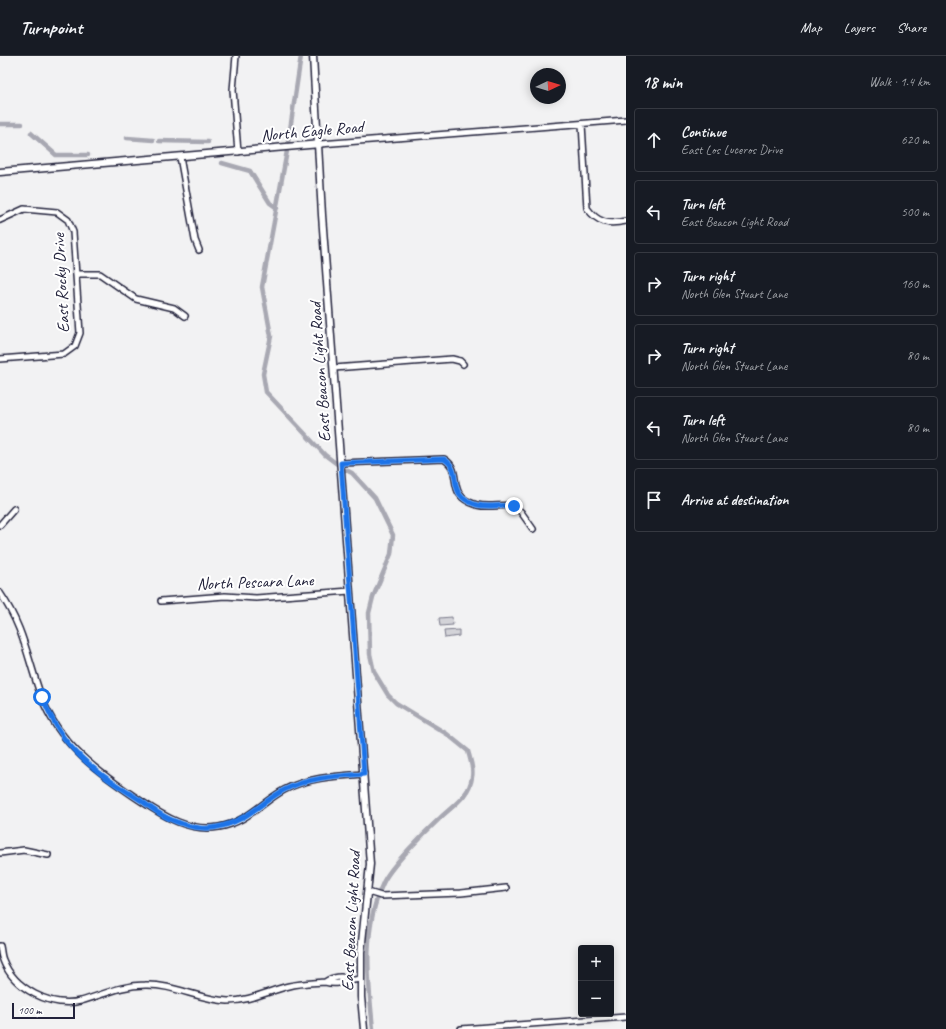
<!DOCTYPE html>
<html lang="en">
<head>
<meta charset="utf-8">
<style>
  :root { --surface:#171b24; --page:#20242c; --text:#f1f3f6; --muted:#9ea1a6; --line:#363941 }
  body { margin:0; font-family:Caveat,sans-serif; background:var(--page); color:var(--text) }
  .controls { position:absolute; right:12px; bottom:12px; display:grid; overflow:hidden; border-radius:4px; box-shadow:0 2px 10px #0003 }
  .controls button { width:36px; height:36px; display:grid; place-items:center; padding:0; border:0; border-bottom:1px solid var(--line); background:var(--surface); color:var(--text); font:20px sans-serif }
  .compass { position:absolute; left:530px; top:12px; width:36px; height:36px; border-radius:50%; background:var(--surface); box-shadow:0 2px 10px #0003; rotate:86deg }
  .scale { position:absolute; left:12px; bottom:10px; width:63px; box-sizing:border-box; padding-left:4px; border:2px solid #22223b; border-top:0; font-size:11px; line-height:14px; white-space:nowrap; color:#22223b; -webkit-text-stroke:3px #fff; paint-order:stroke }
  .stop { position:absolute; width:12px; height:12px; margin:-9px; border:3px solid #1a73e8; border-radius:50%; background:#fff }
  .stop.end { background:#1a73e8; border-color:#fff; box-shadow:0 1px 4px #0008 }
  .list { margin:0; padding:0; list-style:none }
  h2 { display:flex; justify-content:space-between; align-items:center; height:52px; margin:0; padding:0 16px; font-size:17px }
  h2 small { font-size:13px; font-weight:400; color:var(--muted) }
  .list li { display:grid; grid-template-columns:26px 1fr auto; gap:12px; align-items:center; box-sizing:border-box; height:64px; margin:0 8px 8px; padding:0 8px; border:1px solid var(--line); border-radius:4px }
  .list b { display:block; font-size:15px; white-space:nowrap }
  .list p { margin:0; font-size:13px; white-space:nowrap; color:var(--muted) }
  .list em { font-size:13px; font-style:normal; color:var(--muted) }
  .icon { flex:none; width:22px; height:22px; fill:none; stroke:currentColor; stroke-width:2; stroke-linecap:round; stroke-linejoin:round }
  .map { position:relative; flex:none; width:626px; height:973px; overflow:hidden }
  header { display:flex; align-items:center; gap:24px; box-sizing:border-box; height:56px; padding:0 20px; background:var(--surface); border-bottom:1px solid var(--line) }
  header strong { font-size:19px }
  nav { display:flex; gap:22px; margin-inline-start:auto; font-size:14px }
  main { display:flex }
  aside { flex:1; background:var(--surface) }
  .map>svg:first-child { display:block }
  .green { fill:#d3d3d8; stroke:#7a7a8a }
  .lines { fill:none; stroke-linecap:round; stroke-linejoin:round }
  .canal { stroke:#a8a8b2; stroke-width:4.5 }
  .minor-casing { stroke:#22223b; stroke-width:8 }
  .major-casing { stroke:#22223b; stroke-width:9 }
  .minor { stroke:#fff; stroke-width:5 }
  .major { stroke:#fff; stroke-width:6 }
  .route { stroke:#1a73e8; stroke-width:5 }
  .labels { text-anchor:middle; dominant-baseline:central; stroke-width:4; stroke-linejoin:round; paint-order:stroke }
  .street-label { font-size:17px; fill:#22223b; stroke:#fff }
</style>
</head>
<body>
<header>
<strong>Turnpoint</strong>
<nav><a>Map</a><a>Layers</a><a>Share</a></nav>
</header>
<main>
<div class="map">
<svg width="626" height="973" viewBox="0 0 626 973">
  <rect width="100%" height="100%" fill="#f2f2f3"/>
  <filter id="ink" filterUnits="userSpaceOnUse"><feTurbulence type="fractalNoise" baseFrequency=".025" numOctaves="2"/><feDisplacementMap in="SourceGraphic" scale="8" xChannelSelector="R" yChannelSelector="G"/><feConvolveMatrix kernelMatrix="1 2 1 2 8 2 1 2 1" color-interpolation-filters="sRGB"/></filter>
  <g filter="url(#ink)">
    <path class="green" d="M452 561 453 569 440 570 439 562Z
      M459 574V580L445 582 444 575Z"/>
    <g class="lines">
      <path class="canal" d="M0 68H22
        M31 77 56 99H88
        M127 82 153 84
        M159 85 208 86
        M288 87 301 0
        M287 95 262 231 271 280 263 318 266 336 325 399 337 408
        M222 107 250 115 270 147 277 152
        M346 414 352 417 375 442 393 479 391 498 373 541 369 557 370 598 374 616 388 639 396 647 447 678 468 695C470 703 474 713 472 721 470 740 451 751 439 763 425 776 390 811 383 827 362 873 368 924 373 973"/>
      <defs>
        <path id="minor" d="M236 0 233 34 238 96
          M582 68 587 152C598 167 608 169 626 165
          M320 88 626 64
          M180 101 195 184 199 194
          M0 164 24 153 57 156 68 164 73 176 80 277 75 290 64 298 0 303
          M76 218H100L136 243 174 252 185 260
          M334 312 452 303 460 305 463 308
          M341 407 444 403C465 416 443 439 477 449 489 452 502 448 514 450L521 456 533 473
          M0 469 14 453
          M0 537C24 572 27 601 41 640 59 689 99 717 141 745 165 761 189 776 219 771 246 767 262 746 284 734 309 721 337 720 364 718
          M161 545 225 540 256 542 350 535
          M0 797 24 794 48 799
          M368 836 381 840 461 837 506 832
          M0 890C1 894 1 900 3 904 14 933 51 952 81 945 103 939 121 929 145 929 174 928 199 944 228 945 250 945 268 935 289 930 301 927 313 927 325 926
          M350 924C343 919 332 921 325 926 338 930 348 924 361 923
          M461 973 626 961"/>
        <path id="major" d="M313 0 322 159 370 808 361 896V941L364 973
          M0 116 320 88"/>
      </defs>
      <use href="#minor" class="minor-casing"/>
      <use href="#major" class="major-casing"/>
      <use href="#minor" class="minor"/>
      <use href="#major" class="major"/>
    </g>
  </g>
  <g class="lines" filter="url(#ink)">
    <path class="route" d="M42 641C50 659 59 678 73 693 93 715 118 730 143 746 154 754 166 763 180 767 192 772 208 774 222 770 247 764 262 746 284 734 309 721 337 720 364 718L341 407 444 403C465 416 443 439 477 449 489 452 502 448 514 450"/>
  </g>
  <g class="labels">
    <g class="street-label">
      <text transform="translate(312 75) rotate(-5)">North Eagle Road</text>
      <text transform="translate(61 227) rotate(-93)">East Rocky Drive</text>
      <text transform="translate(320 316) rotate(-94)">East Beacon Light Road</text>
      <text transform="translate(255 526) rotate(-2)">North Pescara Lane</text>
      <text transform="translate(351 865) rotate(-87)">East Beacon Light Road</text>
    </g>
  </g>
</svg>
<div class="controls">
<button>+</button>
<button>−</button>
</div>
<svg class="compass" viewBox="-18 -18 36 36"><path d="M0-13l5 13h-10z" fill="#e53935"/><path d="M0 13l5-13h-10z" fill="#9ea1a6"/></svg>
<div class="scale">100 m</div>
<div class="stop" style="left:42px;top:641px"></div>
<div class="stop end" style="left:514px;top:450px"></div>
</div>
<aside>
<h2>18 min<small>Walk · 1.4 km</small></h2>
<ul class="list">
<li><svg class="icon" aria-label="ahead" viewBox="0 0 24 24"><path d="M12 20V5M6 11l6-6 6 6"/></svg><div><b>Continue</b><p>East Los Luceros Drive</p></div><em>620 m</em></li>
<li><svg class="icon" aria-label="left" viewBox="0 0 24 24"><path d="M17 20v-9H6M10 6l-5 5 5 5"/></svg><div><b>Turn left</b><p>East Beacon Light Road</p></div><em>500 m</em></li>
<li><svg class="icon" aria-label="right" viewBox="0 0 24 24"><path d="M7 20v-9h11M14 6l5 5-5 5"/></svg><div><b>Turn right</b><p>North Glen Stuart Lane</p></div><em>160 m</em></li>
<li><svg class="icon" aria-label="right" viewBox="0 0 24 24"><path d="M7 20v-9h11M14 6l5 5-5 5"/></svg><div><b>Turn right</b><p>North Glen Stuart Lane</p></div><em>80 m</em></li>
<li><svg class="icon" aria-label="left" viewBox="0 0 24 24"><path d="M17 20v-9H6M10 6l-5 5 5 5"/></svg><div><b>Turn left</b><p>North Glen Stuart Lane</p></div><em>80 m</em></li>
<li><svg class="icon" aria-label="arrive" viewBox="0 0 24 24"><path d="M6 21V4h12l-3 4 3 4H6"/></svg><div><b>Arrive at destination</b></div></li>
</ul>
</aside>
</main>
</body>
</html>
